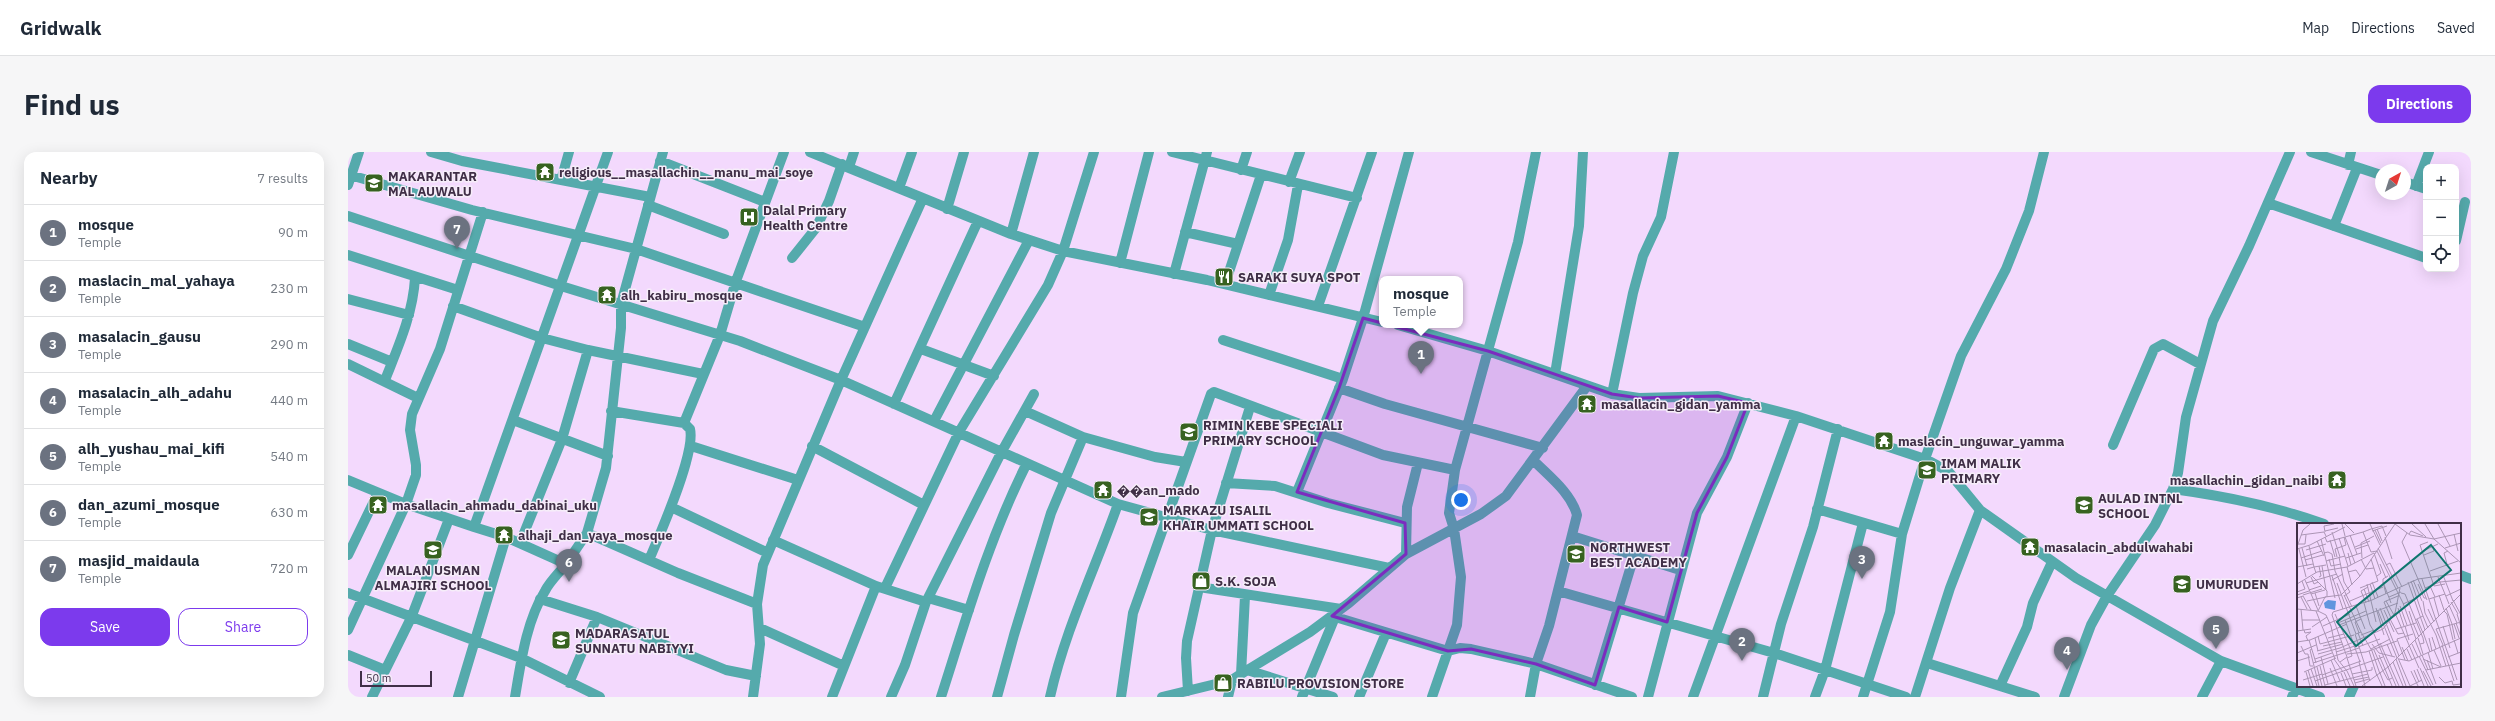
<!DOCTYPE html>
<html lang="en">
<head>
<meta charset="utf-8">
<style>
  :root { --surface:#fff; --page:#f6f6f7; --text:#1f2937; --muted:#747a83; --line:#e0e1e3; --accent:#7c3aed }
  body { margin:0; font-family:"IBM Plex Sans",sans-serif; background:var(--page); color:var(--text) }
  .controls { position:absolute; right:12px; top:12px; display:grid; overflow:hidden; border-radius:8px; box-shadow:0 4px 16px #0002 }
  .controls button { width:36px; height:36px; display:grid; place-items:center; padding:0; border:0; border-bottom:1px solid var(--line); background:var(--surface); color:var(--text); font:20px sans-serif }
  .compass { position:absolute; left:2027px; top:12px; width:36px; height:36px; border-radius:50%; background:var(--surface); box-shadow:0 4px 16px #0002; rotate:39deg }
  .scale { position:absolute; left:12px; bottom:10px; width:72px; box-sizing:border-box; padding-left:4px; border:2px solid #402f47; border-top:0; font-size:11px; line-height:14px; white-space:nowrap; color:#402f47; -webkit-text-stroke:3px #f6edf9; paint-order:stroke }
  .you { position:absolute; left:1113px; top:348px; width:14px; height:14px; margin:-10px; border:3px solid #fff; border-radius:50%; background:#1a73e8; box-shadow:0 0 0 6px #1a73e833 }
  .badge { display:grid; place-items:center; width:26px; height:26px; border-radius:50%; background:var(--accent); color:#fff; font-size:13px; font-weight:700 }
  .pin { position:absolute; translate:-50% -33px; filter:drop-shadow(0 1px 2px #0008) }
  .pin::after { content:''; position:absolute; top:21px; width:14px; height:12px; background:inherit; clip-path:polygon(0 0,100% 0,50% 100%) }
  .popup { position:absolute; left:1031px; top:124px; width:84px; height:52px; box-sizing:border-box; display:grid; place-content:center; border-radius:8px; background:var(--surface); filter:drop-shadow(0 1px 3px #0005); font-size:13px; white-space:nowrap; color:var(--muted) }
  .popup b { font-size:15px; color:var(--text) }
  .popup::after { content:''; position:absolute; left:50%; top:100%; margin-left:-8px; border:8px solid transparent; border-top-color:var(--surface) }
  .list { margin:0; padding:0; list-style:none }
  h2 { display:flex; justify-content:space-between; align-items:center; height:52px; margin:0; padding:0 16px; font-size:17px }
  h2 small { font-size:13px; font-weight:400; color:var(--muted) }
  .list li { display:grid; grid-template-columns:26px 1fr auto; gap:12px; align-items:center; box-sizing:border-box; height:56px; padding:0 16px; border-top:1px solid var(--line) }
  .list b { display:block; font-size:15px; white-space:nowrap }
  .list p { margin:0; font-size:13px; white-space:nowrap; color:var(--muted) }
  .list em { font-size:13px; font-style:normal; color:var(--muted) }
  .actions { display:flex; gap:8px; padding:12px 16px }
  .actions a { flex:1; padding:9px 0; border:1px solid var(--accent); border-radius:12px; text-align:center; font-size:14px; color:var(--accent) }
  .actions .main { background:var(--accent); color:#fff }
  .icon { flex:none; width:22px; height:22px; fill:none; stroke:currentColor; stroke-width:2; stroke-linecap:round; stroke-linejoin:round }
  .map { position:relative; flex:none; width:2123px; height:545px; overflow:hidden; border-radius:12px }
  header { display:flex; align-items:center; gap:24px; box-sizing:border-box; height:56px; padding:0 20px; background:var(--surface); border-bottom:1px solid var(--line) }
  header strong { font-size:19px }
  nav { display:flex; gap:22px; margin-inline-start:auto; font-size:14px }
  .intro { display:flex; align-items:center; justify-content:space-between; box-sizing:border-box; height:96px; padding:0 24px }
  h1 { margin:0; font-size:28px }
  .button { padding:10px 18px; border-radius:12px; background:var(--accent); color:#fff; font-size:14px; font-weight:700 }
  main { display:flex; gap:24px; padding:0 24px }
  aside { flex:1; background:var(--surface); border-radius:12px; box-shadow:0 4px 16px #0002 }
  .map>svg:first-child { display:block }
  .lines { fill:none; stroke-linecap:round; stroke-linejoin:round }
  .street { stroke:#55aaac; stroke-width:10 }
  .marked { fill:#7b2cbf; fill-opacity:0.2; stroke:#7b2cbf; stroke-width:3; stroke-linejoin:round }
  .labels { text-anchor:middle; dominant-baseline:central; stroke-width:3; stroke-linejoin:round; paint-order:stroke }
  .poi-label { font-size:13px; font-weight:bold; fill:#402f47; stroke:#f6edf9; text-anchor:start }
  .inset-road { fill:none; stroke:#ab95b4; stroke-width:1 }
  .view { fill:#0f766e; fill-opacity:0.15; stroke:#0f766e; stroke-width:2 }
  .inset-edge { fill:none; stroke:#402f47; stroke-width:2 }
</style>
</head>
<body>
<header>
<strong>Gridwalk</strong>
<nav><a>Map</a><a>Directions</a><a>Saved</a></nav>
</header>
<div class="intro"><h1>Find us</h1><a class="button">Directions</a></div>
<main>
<aside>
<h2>Nearby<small>7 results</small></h2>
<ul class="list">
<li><span class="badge" style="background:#6b7280">1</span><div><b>mosque</b><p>Temple</p></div><em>90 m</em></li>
<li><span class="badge" style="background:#6b7280">2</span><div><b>maslacin_mal_yahaya</b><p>Temple</p></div><em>230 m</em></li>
<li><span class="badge" style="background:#6b7280">3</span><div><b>masalacin_gausu</b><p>Temple</p></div><em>290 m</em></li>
<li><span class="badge" style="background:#6b7280">4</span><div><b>masalacin_alh_adahu</b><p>Temple</p></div><em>440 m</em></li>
<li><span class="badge" style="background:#6b7280">5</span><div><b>alh_yushau_mai_kifi</b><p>Temple</p></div><em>540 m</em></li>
<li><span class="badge" style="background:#6b7280">6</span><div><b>dan_azumi_mosque</b><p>Temple</p></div><em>630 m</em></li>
<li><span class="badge" style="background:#6b7280">7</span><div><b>masjid_maidaula</b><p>Temple</p></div><em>720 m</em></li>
</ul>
<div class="actions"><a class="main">Save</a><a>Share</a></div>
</aside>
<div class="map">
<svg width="2123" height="545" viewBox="0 0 2123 545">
  <rect width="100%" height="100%" fill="#f3d9fd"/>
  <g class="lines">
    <path class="street" d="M83 0 114 9 302 45
      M462 0 663 82 715 99 859 128 1034 170
      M824 0 1009 46
      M1963 0 2033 23
      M312 9 417 50
      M2000 13 2003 0
      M501 15 506 0
      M893 18 899 0
      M2 23 124 58 288 97 517 175
      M213 28 221 0
      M941 30 952 0
      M2057 30 2078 37
      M0 33 11 0
      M2068 34 2081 0
      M551 36 564 0
      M1920 51 2078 106
      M300 53 376 82
      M599 57 616 0
      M0 64 213 134 392 189 493 228 770 352 864 378 1041 416
      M1986 74 2009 16
      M837 80 890 92
      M663 82 686 0
      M2108 89 2117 50
      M0 103 110 138
      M444 106 468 76 481 49 494 12
      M772 111 801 0
      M826 122 859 0
      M877 132 913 23
      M921 143 940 88 950 33
      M0 147 61 163
      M105 154 194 186 240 198
      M970 154 1024 0
      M1050 173 1140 199 1264 242 1291 246 1370 244 1448 264 1577 307 1600 319 1632 358 1728 426 1873 509 1972 545
      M875 188 995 227
      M0 192 44 210
      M573 197 646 224
      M0 212 70 246
      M1207 222 1231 74 1235 0
      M37 228C50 195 65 162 67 126
      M991 236 1037 252 1195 296
      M1264 242 1285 141 1295 104 1313 65 1326 0
      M546 252 630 69
      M263 259 336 271 342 277C348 301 312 382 301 408
      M677 259 735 285 807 305 838 310
      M165 268 260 304
      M586 269 681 88
      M336 271 372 183 388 129 436 0
      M1765 293 1806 197 1815 192 1852 212
      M343 294 450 328
      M464 294 574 352
      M0 328 58 352 126 375
      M878 331 927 334 980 351 1057 371
      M1825 337C1877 344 1926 354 1976 372
      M949 340 995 227 1015 166 1061 0
      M323 355 420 401
      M1469 357 1554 382
      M239 381 330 421 409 452
      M1224 384 1332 418
      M425 388 528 434 578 450
      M172 391 214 287 240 198 355 222
      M1058 402 1059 355 1070 311
      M0 403 30 341
      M218 412 239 381 258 316 273 176V152L315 0
      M2112 423 2123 427
      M851 435 993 457
      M537 436 611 280 700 133 715 99 746 0
      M1210 439 1426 501 1558 545
      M0 441 173 506 252 545
      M580 446 621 458
      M192 447 249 465 378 518 408 524
      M984 464 1100 499 1112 496 1123 497 1188 512 1284 545
      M412 476 496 514
      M0 478 58 352 68 323V313L62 278 64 262 92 197 135 60
      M0 503 37 518
      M1579 511 1687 545
      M899 518 985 545
      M893 522 897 444
      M221 531 249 465
      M1247 533 1286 404
      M1652 534 1679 475 1685 451 1704 410
      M840 539 838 506 839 489 864 378 902 255
      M24 545 63 466 101 367
      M110 545 158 385
      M167 545C173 510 178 470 197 439 202 429 211 421 218 412L158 385 126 375 260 0
      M405 545 412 492 409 452 415 413 493 228 575 46
      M484 545 528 434
      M543 545 557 513 578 450 653 301 686 242
      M593 545C618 467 641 387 678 313
      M649 545 666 483 703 361 735 285
      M702 545C717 478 747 417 770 352
      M773 545 785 461 863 242 866 240 1035 303 1107 318
      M814 545 884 528 893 522 962 480 1001 451 1058 402 1133 362 1158 344 1239 234
      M880 545 884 528
      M954 545 987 465
      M1011 545 1038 481
      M1084 545 1109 473 1113 425 1106 377 1101 361 1107 318 1170 90 1188 0
      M1182 545 1188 512 1201 474 1229 363C1223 341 1202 325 1186 309
      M1300 545 1349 361 1379 305 1400 251
      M1345 545 1448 264
      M1415 545 1433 472 1465 375 1490 277
      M1467 545 1477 518 1515 371
      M1515 545 1542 460 1554 382 1577 307 1613 204 1658 117 1681 59 1696 0
      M1567 545 1602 436 1632 358
      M1716 545 1743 473 1759 444 1807 373 1825 337 1830 321 1838 265 1865 169 1901 94 1942 0
      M1854 545 1873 509
      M1944 545 1948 536
      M2001 545 2006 534"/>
  </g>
  <path class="marked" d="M1015 166 1140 199 1264 242 1291 246 1370 244 1400 251 1379 305 1349 361 1319 470 1271 455 1247 533 1188 512 1123 497 1100 499 984 464 1058 402 1057 371 949 340 991 236Z"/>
  <defs>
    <symbol id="temple-square" viewBox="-11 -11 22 22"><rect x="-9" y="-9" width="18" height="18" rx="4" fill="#376220" stroke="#f6edf9"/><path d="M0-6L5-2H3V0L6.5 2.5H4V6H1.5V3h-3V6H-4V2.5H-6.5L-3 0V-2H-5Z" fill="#fff"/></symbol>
    <symbol id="school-square" viewBox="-11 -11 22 22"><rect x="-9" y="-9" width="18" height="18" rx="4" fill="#376220" stroke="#f6edf9"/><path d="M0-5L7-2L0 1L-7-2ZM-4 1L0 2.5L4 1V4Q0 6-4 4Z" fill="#fff"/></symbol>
    <symbol id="hospital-square" viewBox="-11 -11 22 22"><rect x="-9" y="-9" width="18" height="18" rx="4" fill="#376220" stroke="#f6edf9"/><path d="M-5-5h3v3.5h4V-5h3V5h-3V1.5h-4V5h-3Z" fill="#fff"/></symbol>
    <symbol id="restaurant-square" viewBox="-11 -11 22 22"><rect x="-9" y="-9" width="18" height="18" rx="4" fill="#376220" stroke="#f6edf9"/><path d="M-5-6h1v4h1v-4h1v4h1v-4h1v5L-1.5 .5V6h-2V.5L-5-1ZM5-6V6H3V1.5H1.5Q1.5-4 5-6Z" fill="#fff"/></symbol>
    <symbol id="shop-square" viewBox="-11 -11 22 22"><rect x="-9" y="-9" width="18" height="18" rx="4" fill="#376220" stroke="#f6edf9"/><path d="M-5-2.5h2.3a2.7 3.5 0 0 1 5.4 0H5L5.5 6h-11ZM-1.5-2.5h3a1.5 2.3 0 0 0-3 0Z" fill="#fff"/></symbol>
  </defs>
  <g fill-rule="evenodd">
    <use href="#temple-square" x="186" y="9" width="22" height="22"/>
    <use href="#school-square" x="15" y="20" width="22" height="22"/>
    <use href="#hospital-square" x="390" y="54" width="22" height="22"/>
    <use href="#restaurant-square" x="865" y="114" width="22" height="22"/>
    <use href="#temple-square" x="248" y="132" width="22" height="22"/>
    <use href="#temple-square" x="1228" y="241" width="22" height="22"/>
    <use href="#school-square" x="830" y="269" width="22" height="22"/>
    <use href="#temple-square" x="1525" y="278" width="22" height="22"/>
    <use href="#school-square" x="1568" y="307" width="22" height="22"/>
    <use href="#temple-square" x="1978" y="317" width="22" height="22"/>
    <use href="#temple-square" x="744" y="327" width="22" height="22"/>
    <use href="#temple-square" x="19" y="342" width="22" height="22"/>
    <use href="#school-square" x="1725" y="342" width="22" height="22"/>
    <use href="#school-square" x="790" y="354" width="22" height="22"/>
    <use href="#temple-square" x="145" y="372" width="22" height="22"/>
    <use href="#temple-square" x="1671" y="384" width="22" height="22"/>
    <use href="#school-square" x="74" y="387" width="22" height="22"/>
    <use href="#school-square" x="1217" y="391" width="22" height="22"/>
    <use href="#shop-square" x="842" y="418" width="22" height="22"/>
    <use href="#school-square" x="1823" y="421" width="22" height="22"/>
    <use href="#school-square" x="202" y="477" width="22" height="22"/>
    <use href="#shop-square" x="864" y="520" width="22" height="22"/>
  </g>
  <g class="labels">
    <g class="poi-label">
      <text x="211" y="20">religious__masallachin__manu_mai_soye</text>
      <text x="40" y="24">MAKARANTAR<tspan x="40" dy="15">MAL AUWALU</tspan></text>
      <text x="415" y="58">Dalal Primary<tspan x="415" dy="15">Health Centre</tspan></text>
      <text x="890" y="125">SARAKI SUYA SPOT</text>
      <text x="273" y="143">alh_kabiru_mosque</text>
      <text x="1253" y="252">masallacin_gidan_yamma</text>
      <text x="855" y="273">RIMIN KEBE SPECIALI<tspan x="855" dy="15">PRIMARY SCHOOL</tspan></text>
      <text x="1550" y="289">maslacin_unguwar_yamma</text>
      <text x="1593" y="311">IMAM MALIK<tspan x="1593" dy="15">PRIMARY</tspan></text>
      <text x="1975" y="328" text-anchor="end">masallachin_gidan_naibi</text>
      <text x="769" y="338">��an_mado</text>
      <text x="1750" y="346">AULAD INTNL<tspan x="1750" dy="15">SCHOOL</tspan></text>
      <text x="44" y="353">masallacin_ahmadu_dabinai_uku</text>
      <text x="815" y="358">MARKAZU ISALIL<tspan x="815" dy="15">KHAIR UMMATI SCHOOL</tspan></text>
      <text x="170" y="383">alhaji_dan_yaya_mosque</text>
      <text x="1242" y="395">NORTHWEST<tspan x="1242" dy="15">BEST ACADEMY</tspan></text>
      <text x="1696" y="395">masalacin_abdulwahabi</text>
      <text x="85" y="418" text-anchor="middle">MALAN USMAN<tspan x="85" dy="15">ALMAJIRI SCHOOL</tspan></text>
      <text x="867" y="429">S.K. SOJA</text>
      <text x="1848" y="432">UMURUDEN</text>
      <text x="227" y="481">MADARASATUL<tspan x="227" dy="15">SUNNATU NABIYYI</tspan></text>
      <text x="889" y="531">RABILU PROVISION STORE</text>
    </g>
  </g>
  <g transform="translate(1949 371)">
    <rect width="164" height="164" fill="#f3d9fd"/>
    <path d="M31 77 39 78 38 87 28 85 27 80Z" fill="#6095de"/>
    <path class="inset-road" d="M45 1 48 13M48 1 57 10M73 1 83 22M98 1 113 12 137 16 164 40M115 1 129 14M128 1 137 16 164 10M141 1 153 23M74 6 66 9 74 29 80 28 106 80 119 116M74 6 85 3 89 13M80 6 85 18M78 7 84 20M28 8 41 5M75 8 90 3M28 9 27 3 37 1M35 9 43 34M110 10 105 19 130 77M112 11 114 8 126 13M157 11 161 28M4 12 27 9 29 13M53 12 60 31M28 14 30 19 66 9M48 14 58 40M88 14 95 36M42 15 51 43M24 16 38 75M33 17 38 34M20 18 27 33M131 19 123 22 137 63 148 61M1 21H8L9 12M12 23 17 44 29 42M0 24 6 7 13 1M58 24 73 18M5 25 10 43M81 25 101 65M148 25 164 20M0 26 13 22 48 4M2 26 9 54M59 26 71 22M9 27 29 21M126 28 141 21M27 30 31 29 35 31 38 48 55 84M51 30 54 42M127 32 137 28 136 25M40 34 38 26 49 22 47 14M42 34 47 59 53 69 47 73M4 35 25 28M49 35 64 30M65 35 64 20 77 13M32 36 34 43 44 41M64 36 69 46 77 45M8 37 26 32M29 38 48 33M83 41 89 55M150 41 147 30 151 28M89 42 93 40 105 64M25 43 29 67M0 44 16 41M50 44 55 62M10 46 17 44 19 50M133 48 161 38M51 49 59 47 63 53M146 52 156 78M15 53 30 68V74M35 53 46 86M91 53 86 56V59L94 80M14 54 17 61 21 59M22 54 24 53 22 43M141 54 152 81M125 56 139 97M8 57 21 87M35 57 46 51M116 57 125 78M114 58 126 93M75 59 81 74M86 59 89 71M111 59 128 107M143 59 164 57M9 60 40 51M40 60 59 111 64 109 75 128 83 151M0 61 20 49 50 44 77 30 84 50 80 53M70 61 79 99M73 61 78 76M121 61 127 75H129M133 63 138 74M63 65 81 58 74 36M128 65 143 59M67 66 72 79M12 67 24 63M0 69 8 66 5 58M18 70 22 83M104 70 108 71 126 115 127 120 123 121M14 71 28 67M0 72 12 68M6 72 25 66M47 72 64 109M142 72 147 87M149 73 164 66M4 74 10 86M92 74 104 69M0 75 6 73 14 87M137 75 142 93M132 76 148 71M156 77 164 92M10 78 29 74M53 78 86 64M89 78 87 79 94 95M89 78 97 92M89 78 101 73M126 78 128 90 139 112M154 79 161 91M67 80 73 102 78 110M69 80 64 68 71 64M106 81 117 76M152 82 160 100M59 83 68 106M103 83 110 102M79 85 87 112M83 85 102 133M101 85 107 103M149 85 155 101M0 86 21 88 29 92 34 103 41 137 50 148 57 163M4 86 6 107M131 86 137 99M87 87 97 109M19 88 38 136M21 88 28 74 44 72 63 53 98 1M81 88 100 135M112 88 116 100M147 88 150 91 156 117M98 90 122 145M38 91 53 125 55 133 50 135M160 91 164 104M35 92 36 89 75 77 121 56 164 50M35 92 50 134 43 139M93 96 101 111 107 110M120 96 126 110M5 97H23M48 97 63 139M118 97 126 93 131 105M139 97 155 142M41 100 69 88M116 100 122 114M159 100 164 114M155 101 158 116M157 101 162 115M42 102 101 80M26 103 53 91M108 103 112 117M146 103 153 125M15 104 30 94M99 106 119 100M7 107 8 110 14 109 9 113 11 118M0 108 14 106M126 109 133 129M61 110 66 123M62 110 58 99 64 96M58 111 73 158M77 111 99 163M64 112 77 107M139 112 149 143M21 113 23 121 57 112M135 114 139 126M18 115 21 128M31 115 47 111M121 115 126 131M132 115 135 128M12 117 19 140M118 117 124 132M157 117 161 130M0 119 13 117 50 101M83 120 102 163M75 121 82 130 98 134M90 121 95 133M115 121 121 134M145 122 157 158M146 122 139 106 164 99M4 123 8 131H11L13 143H16M26 123 45 119M61 124 83 116M105 124 111 138M15 126 13 127 22 163M74 126 93 116M110 126 115 137M77 127 86 148M137 127 144 143M20 128 46 121M72 128 80 153M39 129 58 123M131 129 136 146M0 130 19 122M21 131 43 125 86 106 98 90 103 65M50 131 69 129 100 118M82 132 88 146M125 132 131 147M122 133 136 162M24 134 31 161M151 134 164 129M50 135 59 163M101 135 113 163M18 136 35 130M37 136 46 149M99 136 109 163M102 136 112 138 164 115M126 136 144 144M34 137 43 158M108 137 100 116 116 111M130 137 139 161M0 138 13 134M62 139 68 163M96 139 106 163M16 140 62 125M155 142 160 157M23 143 28 163M20 144 25 163M33 145 40 163M123 145 131 163M14 146 20 163M88 146 95 163M120 146 127 163M11 147 16 163M117 147 122 159M129 147 164 140M86 148 91 157 95 155M114 148 121 163M126 148 134 163M7 149 39 135M9 149 13 163M47 149 53 163M44 150 49 163M83 150 88 163M55 151 75 147V144M25 152 64 138M80 152 85 163M142 154 148 160 155 158 156 162 164 161M6 157 25 151M57 157 72 154M18 158 86 134M58 160 72 156M28 162 71 151M65 163 91 144 164 71M113 163 125 157"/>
    <path class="view" d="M134 22 154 47 59 123 40 99Z"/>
    <rect width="164" height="164" class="inset-edge"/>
  </g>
</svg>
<div class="controls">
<button>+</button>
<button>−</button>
<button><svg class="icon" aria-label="locate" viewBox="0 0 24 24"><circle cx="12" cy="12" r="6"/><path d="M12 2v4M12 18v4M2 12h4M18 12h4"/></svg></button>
</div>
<svg class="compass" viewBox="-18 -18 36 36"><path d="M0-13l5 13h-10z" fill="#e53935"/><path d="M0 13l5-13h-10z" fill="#747a83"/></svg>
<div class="scale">50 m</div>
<div class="you"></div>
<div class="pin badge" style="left:1073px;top:222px;background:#6b7280">1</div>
<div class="popup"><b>mosque</b>Temple</div>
<div class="pin badge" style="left:1394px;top:509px;background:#6b7280">2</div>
<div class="pin badge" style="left:1514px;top:427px;background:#6b7280">3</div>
<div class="pin badge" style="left:1719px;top:518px;background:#6b7280">4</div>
<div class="pin badge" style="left:1868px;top:497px;background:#6b7280">5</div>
<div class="pin badge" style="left:221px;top:430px;background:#6b7280">6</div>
<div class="pin badge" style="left:109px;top:97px;background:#6b7280">7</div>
</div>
</main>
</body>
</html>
